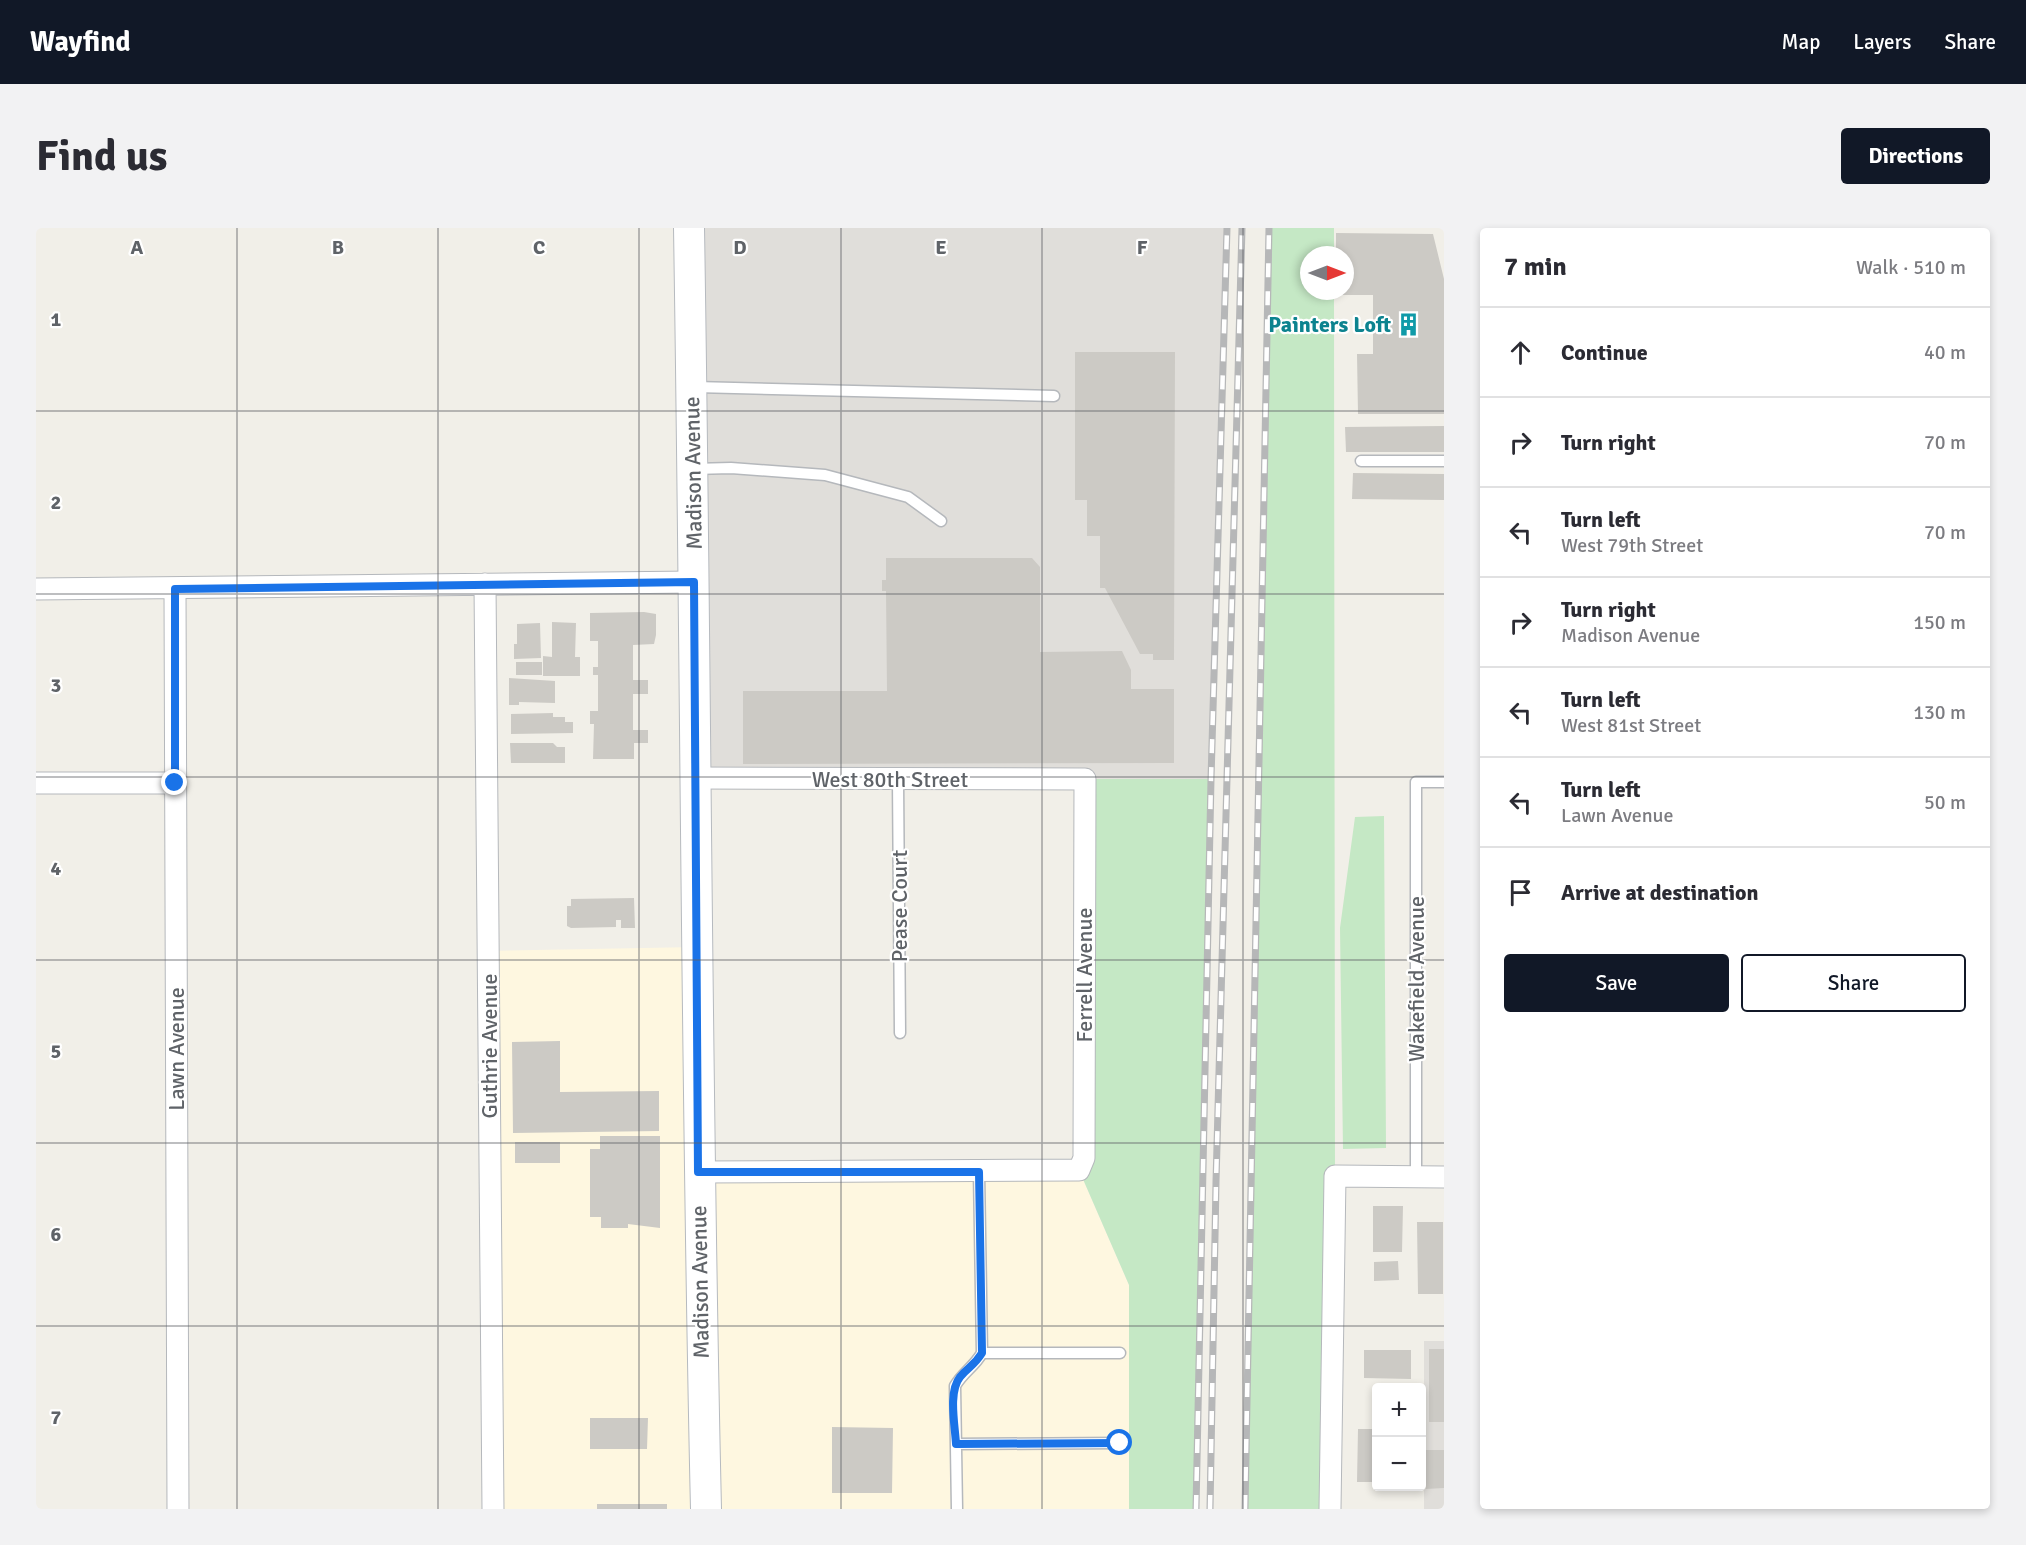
<!DOCTYPE html>
<html lang="en">
<head>
<meta charset="utf-8">
<style>
  :root { --surface:#fff; --page:#f2f2f3; --text:#2b2b33; --muted:#7c7c81; --line:#e1e1e2; --accent:#111827 }
  body { margin:0; font-family:Signika,sans-serif; background:var(--page); color:var(--text) }
  .controls { position:absolute; right:18px; bottom:18px; display:grid; overflow:hidden; border-radius:6px; box-shadow:0 3px 9px #0003 }
  .controls button { width:54px; height:54px; display:grid; place-items:center; padding:0; border:0; border-bottom:2px solid var(--line); background:var(--surface); color:var(--text); font:30px sans-serif }
  .compass { position:absolute; left:1264px; top:18px; width:54px; height:54px; border-radius:50%; background:var(--surface); box-shadow:0 3px 9px #0003; rotate:90deg }
  .stop { position:absolute; width:18px; height:18px; margin:-14px; border:4px solid #1a73e8; border-radius:50%; background:#fff }
  .stop.end { background:#1a73e8; border-color:#fff; box-shadow:0 2px 6px #0008 }
  .list { margin:0; padding:0; list-style:none }
  h2 { display:flex; justify-content:space-between; align-items:center; height:78px; margin:0; padding:0 24px; font-size:26px }
  h2 small { font-size:20px; font-weight:400; color:var(--muted) }
  .list li { display:grid; grid-template-columns:39px 1fr auto; gap:18px; align-items:center; box-sizing:border-box; height:90px; padding:0 24px; border-top:2px solid var(--line) }
  .list b { display:block; font-size:22px; white-space:nowrap }
  .list p { margin:0; font-size:20px; white-space:nowrap; color:var(--muted) }
  .list em { font-size:20px; font-style:normal; color:var(--muted) }
  .actions { display:flex; gap:12px; padding:18px 24px }
  .actions a { flex:1; padding:14px 0; border:2px solid var(--accent); border-radius:6px; text-align:center; font-size:21px; color:var(--accent) }
  .actions .main { background:var(--accent); color:#fff }
  .icon { flex:none; width:33px; height:33px; fill:none; stroke:currentColor; stroke-width:2; stroke-linecap:round; stroke-linejoin:round }
  .map { position:relative; flex:none; width:1408px; height:1281px; overflow:hidden; border-radius:6px }
  header { display:flex; align-items:center; gap:36px; box-sizing:border-box; height:84px; padding:0 30px; background:var(--accent); color:#fff }
  header strong { font-size:28px }
  nav { display:flex; gap:33px; margin-inline-start:auto; font-size:21px }
  .intro { display:flex; align-items:center; justify-content:space-between; box-sizing:border-box; height:144px; padding:0 36px }
  h1 { margin:0; font-size:42px }
  .button { padding:15px 27px; border-radius:6px; background:var(--accent); color:#fff; font-size:21px; font-weight:700 }
  main { display:flex; gap:36px; padding:0 36px }
  aside { flex:1; background:var(--surface); border-radius:6px; box-shadow:0 3px 9px #0003 }
  .map>svg:first-child { display:block }
  .commercial { fill:#fef7e0 }
  .industrial { fill:#e0deda }
  .green { fill:#c5e8c5 }
  .building { fill:#cccac5 }
  .lines { fill:none; stroke-linecap:round; stroke-linejoin:round }
  .lane-casing { stroke:#b5b8bc; stroke-width:13 }
  .street-casing { stroke:#b5b8bc; stroke-width:23 }
  .secondary-casing { stroke:#b6babf; stroke-width:32 }
  .lane { stroke:#fff; stroke-width:10 }
  .street { stroke:#fff; stroke-width:21 }
  .secondary { stroke:#fff; stroke-width:30 }
  .rail-casing { stroke:#b6b7b8; stroke-width:7 }
  .rail { stroke:#fff; stroke-width:4.5; stroke-dasharray:14; stroke-linecap:butt }
  .route { stroke:#1a73e8; stroke-width:8 }
  .grid { fill:none; stroke:#5f6368; stroke-width:1.5; stroke-opacity:0.55 }
  .labels { text-anchor:middle; dominant-baseline:central; stroke-width:4.5; stroke-linejoin:round; paint-order:stroke }
  .culture-label { font-size:22px; font-weight:bold; fill:#0d838f; stroke:#fff; text-anchor:end }
  .street-label { font-size:22px; fill:#5f6368; stroke:#fff }
  .grid-label { font-size:20px; text-anchor:middle; font-weight:bold; fill:#5f6368; stroke:#fff; stroke-width:4.5; stroke-linejoin:round; paint-order:stroke }
</style>
</head>
<body>
<header>
<strong>Wayfind</strong>
<nav><a>Map</a><a>Layers</a><a>Share</a></nav>
</header>
<div class="intro"><h1>Find us</h1><a class="button">Directions</a></div>
<main>
<div class="map">
<svg width="1408" height="1281" viewBox="0 0 1408 1281">
  <rect width="100%" height="100%" fill="#f1efe8"/>
  <path class="commercial" d="M661 719 662 944 1043 942 1093 1057V1281H457L452 723Z"/>
  <path class="industrial" d="M653 0H1191L1175 551 659 550Z
    M1388 1113H1408V1281H1388Z"/>
  <path class="green" d="M1233 0H1298V27H1273V63H1298L1299 948 1294 1281H1209Z
    M1049 551H1175L1160 1281H1093V1057L1043 942Z
    M1348 588 1350 920 1307 921 1304 700 1319 589Z"/>
  <path class="building" d="M1300 5 1397 6 1408 51V186H1322L1321 126H1337V67H1299V63H1309V27H1300Z
    M1039 124H1139L1138 432H1117V426H1104L1069 360H1064V308H1051V272H1039Z
    M1408 198V224H1310L1309 199Z
    M1317 245 1408 246V272L1316 271Z
    M850 330H996L1004 339V424L1086 423 1095 442V461H1138V535L707 536V463H851L850 363H846V352H850Z
    M608 384 620 386V407L618 416 597 417V452H612V466H597V502H612V515H598V531H557L558 496H554V483H562V447H557V439H562V413H554V385Z
    M516 394 540 395 539 429H544V448H507V428L516 429Z
    M504 395 505 430 478 431V416H481V396Z
    M480 434H506V447H480Z
    M473 450 519 453V475L483 474V477H473Z
    M517 485V489H529V494H537V505L475 506V486Z
    M474 515H517L521 519H529V535H475Z
    M598 670 599 700H585V692H580V699L535 700 531 698V678H535V671Z
    M524 813V864L623 863V903L477 905 476 814Z
    M564 908H624V1000L592 996V1000H565V989H554V921H564Z
    M479 914H524V935H479Z
    M1337 978H1367L1366 1024H1337Z
    M1381 994H1407V1066H1382Z
    M1362 1033 1363 1052 1338 1053V1034Z
    M1393 1121H1408V1194H1393Z
    M1328 1122H1375V1151L1328 1150Z
    M554 1190H612L611 1221H554Z
    M796 1199 857 1200 856 1265H796Z
    M1322 1201H1340V1254H1321Z
    M1390 1222H1408V1260L1390 1261Z
    M561 1276H631V1281H561Z"/>
  <g class="lines">
    <defs>
      <path id="lane" d="M659 159 1018 168
        M1325 233H1408
        M657 241 695 240 789 247 872 269 905 293
        M862 552 864 805
        M1380 948V554H1408
        M946 1125H1084
        M920 1216 1084 1215
        M921 1281 919 1158C927 1144 938 1139 946 1125L943 944"/>
      <path id="street" d="M449 356 457 1281
        M0 361 658 354
        M139 361 142 1281
        M659 550 1049 551 1048 930 1043 942 662 944
        M0 555H139
        M1294 1281 1299 948 1408 949"/>
      <path id="secondary" d="M653 0C660 427 660 854 670 1281"/>
    </defs>
    <use href="#lane" class="lane-casing"/>
    <use href="#street" class="street-casing"/>
    <use href="#secondary" class="secondary-casing"/>
    <use href="#lane" class="lane"/>
    <use href="#street" class="street"/>
    <use href="#secondary" class="secondary"/>
    <defs>
      <path id="rail" d="M1160 1281 1175 551 1191 0
        M1174 1281 1180 954 1206 0
        M1209 1281 1233 0"/>
    </defs>
    <use href="#rail" class="rail-casing"/>
    <use href="#rail" class="rail"/>
  </g>
  <g class="lines">
    <path class="route" d="M139 555V361L658 354 662 944H943L946 1125C938 1138 932 1139 924 1149 912 1164 919 1197 920 1216L1084 1215"/>
  </g>
  <path class="grid" d="M201 0V1281M402 0V1281M603 0V1281M805 0V1281M1006 0V1281M1207 0V1281M0 183H1408M0 366H1408M0 549H1408M0 732H1408M0 915H1408M0 1098H1408"/>
  <defs>
    <symbol id="building-bare" viewBox="-9 -9 18 18"><path d="M-4-6H4V6H1V3H-1V6H-4ZM-2.5-4.3h1.7v1.8h-1.7ZM.8-4.3h1.7v1.8H.8ZM-2.5-1h1.7V.8h-1.7ZM.8-1h1.7V.8H.8Z" fill="#0f9aa8" stroke="#fff" stroke-width="2.5" paint-order="stroke"/></symbol>
  </defs>
  <g fill-rule="evenodd">
    <use href="#building-bare" x="1356" y="80" width="33" height="33"/>
  </g>
  <g class="labels">
    <g class="culture-label">
      <text x="1355" y="96">Painters Loft</text>
    </g>
    <g class="street-label">
      <text transform="translate(657 245) rotate(-91)">Madison Avenue</text>
      <text x="854" y="551">West 80th Street</text>
      <text transform="translate(863 678) rotate(-90)">Pease Court</text>
      <text transform="translate(1048 747) rotate(-90)">Ferrell Avenue</text>
      <text transform="translate(1380 751) rotate(-90)">Wakefield Avenue</text>
      <text transform="translate(453 818) rotate(-90)">Guthrie Avenue</text>
      <text transform="translate(140 821) rotate(-90)">Lawn Avenue</text>
      <text transform="translate(664 1054) rotate(-91)">Madison Avenue</text>
    </g>
  </g>
  <g class="grid-label">
    <text x="101" y="26">A</text>
    <text x="302" y="26">B</text>
    <text x="503" y="26">C</text>
    <text x="704" y="26">D</text>
    <text x="905" y="26">E</text>
    <text x="1106" y="26">F</text>
    <text x="20" y="98">1</text>
    <text x="20" y="281">2</text>
    <text x="20" y="464">3</text>
    <text x="20" y="647">4</text>
    <text x="20" y="830">5</text>
    <text x="20" y="1013">6</text>
    <text x="20" y="1196">7</text>
  </g>
</svg>
<div class="controls">
<button>+</button>
<button>−</button>
</div>
<svg class="compass" viewBox="-18 -18 36 36"><path d="M0-13l5 13h-10z" fill="#e53935"/><path d="M0 13l5-13h-10z" fill="#7c7c81"/></svg>
<div class="stop" style="left:1084px;top:1215px"></div>
<div class="stop end" style="left:139px;top:555px"></div>
</div>
<aside>
<h2>7 min<small>Walk · 510 m</small></h2>
<ul class="list">
<li><svg class="icon" aria-label="ahead" viewBox="0 0 24 24"><path d="M12 20V5M6 11l6-6 6 6"/></svg><div><b>Continue</b></div><em>40 m</em></li>
<li><svg class="icon" aria-label="right" viewBox="0 0 24 24"><path d="M7 20v-9h11M14 6l5 5-5 5"/></svg><div><b>Turn right</b></div><em>70 m</em></li>
<li><svg class="icon" aria-label="left" viewBox="0 0 24 24"><path d="M17 20v-9H6M10 6l-5 5 5 5"/></svg><div><b>Turn left</b><p>West 79th Street</p></div><em>70 m</em></li>
<li><svg class="icon" aria-label="right" viewBox="0 0 24 24"><path d="M7 20v-9h11M14 6l5 5-5 5"/></svg><div><b>Turn right</b><p>Madison Avenue</p></div><em>150 m</em></li>
<li><svg class="icon" aria-label="left" viewBox="0 0 24 24"><path d="M17 20v-9H6M10 6l-5 5 5 5"/></svg><div><b>Turn left</b><p>West 81st Street</p></div><em>130 m</em></li>
<li><svg class="icon" aria-label="left" viewBox="0 0 24 24"><path d="M17 20v-9H6M10 6l-5 5 5 5"/></svg><div><b>Turn left</b><p>Lawn Avenue</p></div><em>50 m</em></li>
<li><svg class="icon" aria-label="arrive" viewBox="0 0 24 24"><path d="M6 21V4h12l-3 4 3 4H6"/></svg><div><b>Arrive at destination</b></div></li>
</ul>
<div class="actions"><a class="main">Save</a><a>Share</a></div>
</aside>
</main>
</body>
</html>
